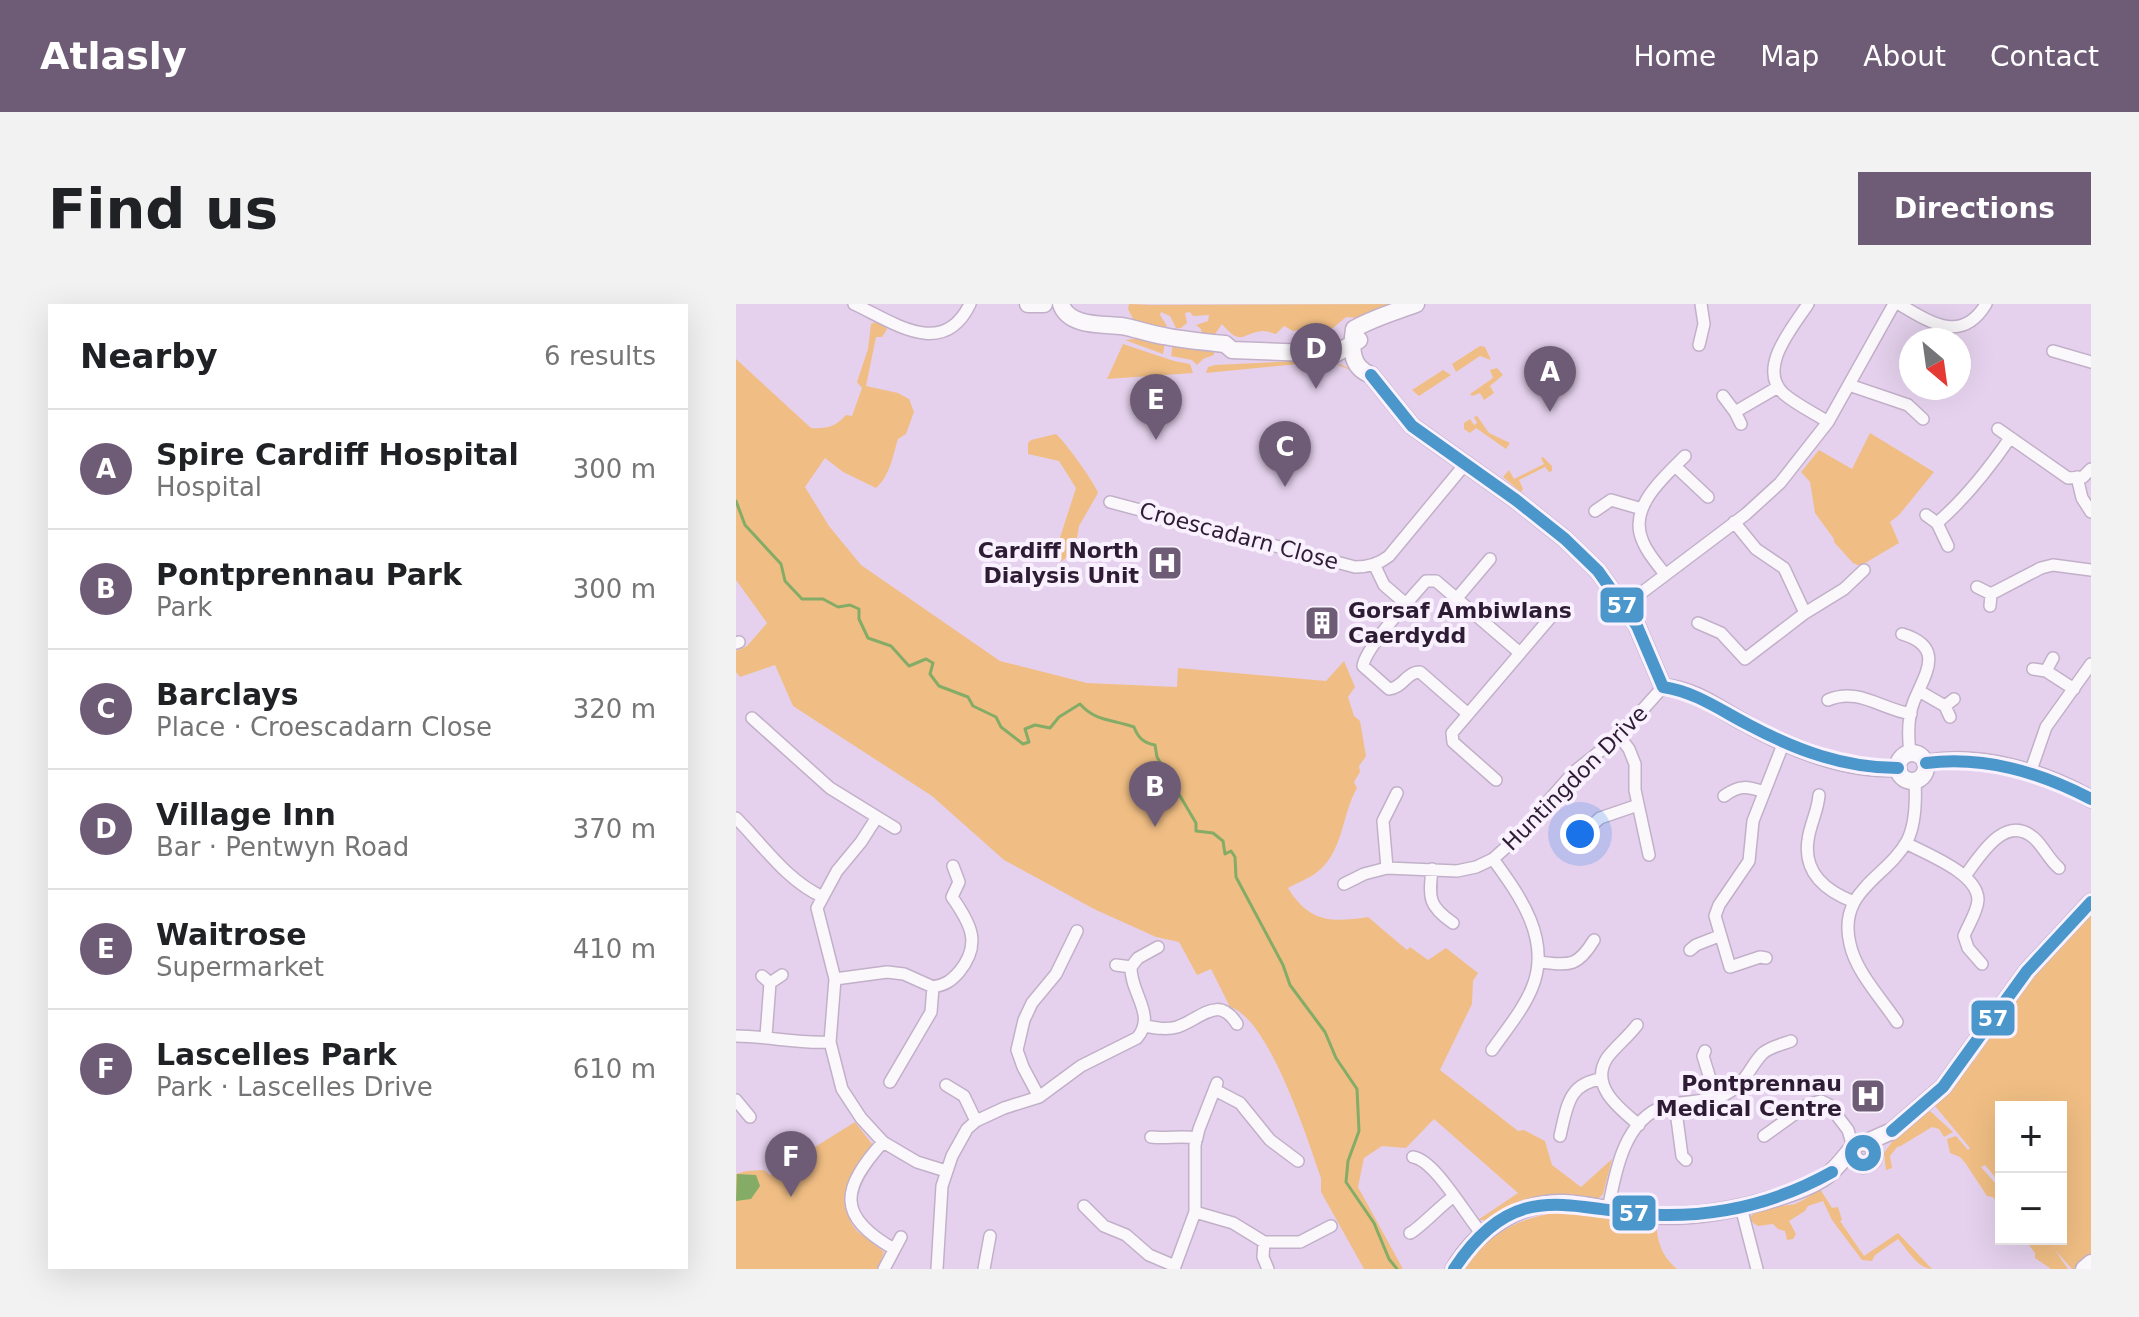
<!DOCTYPE html>
<html lang="en">
<head>
<meta charset="utf-8">
<style>
  :root { --surface:#fff; --page:#f2f2f2; --text:#202124; --muted:#757577; --line:#e0e0e0; --accent:#6e5b75 }
  body { margin:0; font-family:"DejaVu Sans",sans-serif; background:var(--page); color:var(--text) }
  .controls { position:absolute; right:24px; bottom:24px; display:grid; overflow:hidden; border-radius:0px; box-shadow:0 8px 32px #0002 }
  .controls button { width:72px; height:72px; display:grid; place-items:center; padding:0; border:0; border-bottom:2px solid var(--line); background:var(--surface); color:var(--text); font:40px sans-serif }
  .compass { position:absolute; left:1163px; top:24px; width:72px; height:72px; border-radius:50%; background:var(--surface); box-shadow:0 8px 32px #0002; rotate:151deg }
  .you { position:absolute; left:844px; top:530px; width:28px; height:28px; margin:-20px; border:6px solid #fff; border-radius:50%; background:#1a73e8; box-shadow:0 0 0 12px #1a73e833 }
  .badge { display:grid; place-items:center; width:52px; height:52px; border-radius:50%; background:var(--accent); color:#fff; font-size:26px; font-weight:700 }
  .pin { position:absolute; translate:-50% -66px; filter:drop-shadow(0 2px 4px #0008) }
  .pin::after { content:''; position:absolute; top:42px; width:28px; height:24px; background:inherit; clip-path:polygon(0 0,100% 0,50% 100%) }
  .list { margin:0; padding:0; list-style:none }
  h2 { display:flex; justify-content:space-between; align-items:center; height:104px; margin:0; padding:0 32px; font-size:34px }
  h2 small { font-size:26px; font-weight:400; color:var(--muted) }
  .list li { display:grid; grid-template-columns:52px 1fr auto; gap:24px; align-items:center; box-sizing:border-box; height:120px; padding:0 32px; border-top:2px solid var(--line) }
  .list b { display:block; font-size:30px; white-space:nowrap }
  .list p { margin:0; font-size:26px; white-space:nowrap; color:var(--muted) }
  .list em { font-size:26px; font-style:normal; color:var(--muted) }
  .map { position:relative; flex:none; width:1355px; height:965px; overflow:hidden; border-radius:0px }
  header { display:flex; align-items:center; gap:48px; box-sizing:border-box; height:112px; padding:0 40px; background:var(--accent); color:#fff }
  header strong { font-size:38px }
  nav { display:flex; gap:44px; margin-inline-start:auto; font-size:28px }
  .intro { display:flex; align-items:center; justify-content:space-between; box-sizing:border-box; height:192px; padding:0 48px }
  h1 { margin:0; font-size:56px }
  .button { padding:20px 36px; border-radius:0px; background:var(--accent); color:#fff; font-size:28px; font-weight:700 }
  main { display:flex; gap:48px; padding:0 48px }
  aside { flex:1; background:var(--surface); border-radius:0px; box-shadow:0 8px 32px #0002 }
  .map>svg:first-child { display:block }
  .green { fill:#f0be84 }
  .water { fill:#84ac66 }
  .lines { fill:none; stroke-linecap:round; stroke-linejoin:round }
  .stream { stroke:#84ac66; stroke-width:3 }
  .street-casing { stroke:#c2b0c9; stroke-width:14 }
  .secondary-casing { stroke:#c2b0c9; stroke-width:19 }
  .street { stroke:#fbf8fc; stroke-width:11 }
  .secondary { stroke:#fbf8fc; stroke-width:16 }
  .bus-1-casing { stroke:#faf1ff; stroke-width:18 }
  .bus-1 { stroke:#4b97cb; stroke-width:12 }
  .labels { text-anchor:middle; dominant-baseline:central; stroke-width:8; stroke-linejoin:round; paint-order:stroke }
  .street-label { font-size:22px; fill:#2e1c35; stroke:#faf1ff }
  .poi-label { font-size:22px; font-weight:bold; fill:#2e1c35; stroke:#faf1ff; text-anchor:end }
  .line-badge { stroke:#faf1ff; stroke-width:3 }
  .badge-label { font-size:22px; text-anchor:middle; font-weight:bold; fill:#fff }
</style>
</head>
<body>
<header>
<strong>Atlasly</strong>
<nav><a>Home</a><a>Map</a><a>About</a><a>Contact</a></nav>
</header>
<div class="intro"><h1>Find us</h1><a class="button">Directions</a></div>
<main>
<aside>
<h2>Nearby<small>6 results</small></h2>
<ul class="list">
<li><span class="badge">A</span><div><b>Spire Cardiff Hospital</b><p>Hospital</p></div><em>300 m</em></li>
<li><span class="badge">B</span><div><b>Pontprennau Park</b><p>Park</p></div><em>300 m</em></li>
<li><span class="badge">C</span><div><b>Barclays</b><p>Place · Croescadarn Close</p></div><em>320 m</em></li>
<li><span class="badge">D</span><div><b>Village Inn</b><p>Bar · Pentwyn Road</p></div><em>370 m</em></li>
<li><span class="badge">E</span><div><b>Waitrose</b><p>Supermarket</p></div><em>410 m</em></li>
<li><span class="badge">F</span><div><b>Lascelles Park</b><p>Park · Lascelles Drive</p></div><em>610 m</em></li>
</ul>
</aside>
<div class="map">
<svg width="1355" height="965" viewBox="0 0 1355 965">
  <rect width="100%" height="100%" fill="#e5d1ed"/>
  <path class="green" d="M393 0 416 1 664 0 622 14 610 13 597 24 589 26C571 15 574 24 557 27L548 22 540 30C536 29 531 27 527 27 507 28 506 44 486 20L477 33 466 30 465 25 460 21 472 17 473 11 457 12 454 8 449 9 451 19 445 24H440L434 12 425 8 424 11 431 22 425 27 399 19 392 5Z
    M139 18 148 20 151 25 146 33H140L130 82 162 89 173 95 178 108 170 130 162 135C157 151 154 172 140 184L107 168 89 154 69 183 93 222 125 261 264 357 351 379 441 383 442 364 590 377 608 357 619 383 612 393 618 412 624 417 630 452 623 462 624 468 618 478 621 484C605 512 608 548 580 569 572 575 560 579 552 584 573 618 594 619 632 613L671 646 674 643 692 656 710 644 742 669 737 677 736 700 704 766 782 827 788 826 809 837 816 861 845 883 876 855 867 890 862 895C834 891 805 895 778 903 765 906 756 918 742 916L782 889 698 815 670 844 646 842 628 854 622 883 667 965H628L585 888V874C572 837 533 714 494 703L475 665 461 671 443 638 420 633 358 605 268 556 196 492 57 402 39 361 4 373 0 368V347L11 342 31 319 0 276V55L75 124C91 125 99 123 110 111L116 112 126 84 121 78 132 45 135 20Z
    M399 33 429 38 427 50 389 36 398 35Z
    M437 39 478 48V51L467 55 461 61 456 56 435 52Z
    M387 40 438 57 454 60 457 69 371 75Z
    M744 42 749 43 755 56 744 52 720 68 716 60Z
    M581 56C605 58 617 64 633 82L614 66 593 57 470 69 472 63 479 61Z
    M761 64 767 71 754 82 758 89 748 96 744 89 736 92 734 90 757 74 754 66Z
    M707 66 715 71 683 92 676 86Z
    M741 112 753 129 774 139 770 145 740 124 734 129 728 125V119L734 115 738 121 741 119 738 113Z
    M1134 129 1198 168 1163 211 1154 218 1163 239 1124 262 1117 259 1098 238V235L1079 209 1074 178 1065 168 1083 146 1116 165Z
    M320 130C327 135 361 182 362 189L343 222 339 246 326 257H319L318 252 340 184 323 157 292 150V139L295 136Z
    M807 153 816 162V167L813 168 809 163 783 176 787 185 785 188 767 173 773 166 778 175 808 160 805 154Z
    M1355 611V955L1341 965H1336L1319 946 1332 965H1315L1299 954V949L1291 938V935H1306L1313 941 1309 935H1325V803H1265V880L1249 861 1245 863 1265 886V904L1257 893 1251 892 1230 860 1224 853 1214 849 1211 835 1220 832 1232 846 1234 844 1199 802 1217 784 1232 761 1238 757 1287 686V683L1323 639H1328Z
    M1194 807 1217 828 1208 833 1203 825 1196 823 1163 843 1162 842 1154 852 1156 864 1150 866 1148 849 1158 835 1179 819V814Z
    M119 818 136 840 113 877 111 899 115 919 121 927 148 948 142 965H0V870L10 867 28 866 34 871Z
    M1084 885 1096 904 1102 903 1106 916 1104 917 1128 952 1162 929 1196 965C1182 965 1171 945 1162 935L1139 951 1136 957 1126 956 1096 916 1087 897 1072 902 1069 907 1053 917 1060 930 1057 935 1051 936 1049 927 1042 925 1037 920 1022 922 1013 916C1021 900 1037 903 1054 901 1064 900 1076 890 1084 885Z
    M825 908 904 919H920C922 939 925 951 941 965H728C750 929 785 913 825 908Z"/>
  <path class="water" d="M1 870 20 871 24 882 15 895 0 897Z"/>
  <g class="lines">
    <path class="stream" d="M0 197 9 221 45 260 49 277 66 295H87L102 303 114 301 123 305V315L132 334 155 342 173 362 190 355 197 359 194 370 203 382 232 393 237 402 260 413 265 423 287 440 293 438 289 425 299 421 314 424 323 413 344 400C360 418 376 415 398 423 402 434 408 439 419 441L421 453 460 519V527L477 529 487 537 489 550 495 547 499 553 500 573 547 661 554 681 589 728 600 754 621 785 623 827 612 857 610 878 638 919 653 955 661 965"/>
    <defs>
      <path id="street" d="M118 0C157 18 207 56 234 0
        M1072 0C1057 23 1020 65 1048 90 1061 101 1078 109 1092 118
        M1163 0C1195 19 1226 40 1250 0
        M963 41 968 20 965 0
        M1317 47 1355 58
        M1113 81 1172 101 1187 115
        M987 92 999 108
        M1005 120 999 108 1042 83
        M1262 125 1332 174 1347 173 1355 165
        M939 162 972 193
        M1341 173 1346 194 1355 208
        M374 198 619 263C632 263 643 260 653 252L730 159
        M859 207 875 196 906 205
        M1190 211 1201 219C1230 194 1252 166 1274 134
        M998 218 1020 245 1048 264 1069 309
        M1201 219 1212 242
        M638 260 648 281 670 300
        M929 270C921 260 912 250 907 238 891 204 927 174 949 152
        M1241 283 1255 290 1305 264 1317 261 1355 266
        M721 294 754 255
        M888 302 1010 210 1044 179 1092 118 1158 0
        M1254 302 1255 290
        M962 319 985 329 1009 355 1069 309 1108 285 1128 266
        M1166 330C1210 343 1189 370 1178 397 1172 412 1172 433 1174 449
        M0 339 3 338
        M1297 365 1310 367 1338 385
        M1310 367 1317 354
        M1183 387 1209 402
        M1092 396C1122 383 1145 405 1175 410
        M732 410 684 368C670 368 667 384 653 385L627 362C629 344 676 293 690 277H700L784 349
        M1214 413 1209 402 1218 395
        M16 414 94 484 141 513 125 538 101 567 81 604 99 675 94 738 106 785 125 814 147 838 181 858 210 867
        M883 432 893 445 899 460V486L913 551
        M1294 469 1310 423 1355 360
        M760 476 717 438 716 429 820 307
        M1083 491C1082 507 1074 520 1072 536 1067 569 1090 587 1118 598
        M988 492C1003 481 1011 482 1028 488
        M141 513 159 524
        M0 514C27 541 51 577 87 593
        M843 533 864 514 902 501
        M1170 539C1190 550 1242 569 1242 596 1241 609 1232 621 1228 632L1232 644 1246 660
        M651 564 647 517 661 489
        M696 565C693 594 692 602 717 619
        M1229 572C1244 552 1269 509 1298 534 1308 543 1313 556 1323 564
        M608 580 628 570 651 564 721 567 740 563 757 555 777 537 838 468 883 432 927 383
        M954 646 960 641 983 632
        M1030 654 1024 653 994 663 979 612 983 601 1013 557 1017 517 1048 438
        M803 658C833 661 841 664 858 636
        M395 663 402 654 422 643
        M26 672 34 679 46 671
        M99 675 151 668 168 670 197 683C209 681 215 677 223 668 246 640 235 620 216 593L223 578 217 562
        M1161 718C1145 694 1120 668 1114 640 1101 586 1151 574 1171 537 1180 520 1180 496 1179 477
        M901 721C892 733 879 743 871 754 853 782 884 805 903 821
        M409 722C420 724 431 726 441 723 465 715 482 690 501 720
        M0 732C32 732 62 740 94 738
        M30 732 34 679
        M756 746C770 726 787 706 796 684 816 636 784 592 757 555
        M969 747 967 752 980 794
        M154 778 195 708 197 683
        M210 781 228 792 240 817
        M479 786 504 799 534 836 562 857
        M303 793 287 763 281 746 288 716 296 699 320 670 341 627
        M0 796 14 813
        M939 800 946 852 950 856
        M824 832C831 803 832 779 866 775
        M1028 832 1071 801 1085 797 1093 801 1112 826 1117 843
        M415 833C431 835 444 831 461 834
        M147 838C105 885 100 912 158 945
        M677 853C699 856 730 912 746 930
        M348 902 368 922 390 931 413 951 439 962
        M1005 903 1021 965
        M872 906C879 869 888 815 929 802 949 796 971 799 990 790 1011 779 1013 763 1027 749 1034 743 1047 740 1055 737
        M459 908 497 919 528 938H564L595 922
        M674 929C683 925 705 901 717 893
        M528 938 527 953 532 965
        M148 965 165 933
        M201 965 206 882 216 852 231 825 240 817 268 804 303 793 345 762 401 734C421 711 394 689 395 663L380 661
        M248 965 254 932
        M438 965 459 908V841L463 825 481 779"/>
      <path id="secondary" d="M292 0H308
        M325 0C332 23 367 20 385 22 399 24 413 30 428 32 448 36 469 38 489 40L496 46 599 50 623 36
        M680 0C658 8 637 14 618 25 615 44 614 63 635 71L676 122 780 196 829 235 862 267 901 322 927 383C959 386 980 403 1007 418 1052 443 1110 467 1162 464
        M1162 463a14 14 0 1 1 28 0a14 14 0 1 1-28 0Z
        M1190 459C1245 449 1307 468 1355 495
        M1131 838 1156 827 1207 783 1291 667 1355 598
        M718 965C739 928 783 897 828 899 852 900 876 907 900 910 926 913 953 912 979 908 1010 903 1071 889 1094 869 1105 860 1113 846 1123 838L1135 839 1139 849 1137 856 1127 861 1118 855 1116 847
        M1348 965 1355 959"/>
    </defs>
    <use href="#street" class="street-casing"/>
    <use href="#secondary" class="secondary-casing"/>
    <use href="#street" class="street"/>
    <use href="#secondary" class="secondary"/>
    <defs>
      <path id="bus-1" d="M635 71 676 122 780 196 829 235 862 267 901 322 927 383C960 388 984 406 1013 421 1060 446 1108 464 1162 464
        M1190 459C1249 452 1303 468 1355 495
        M1156 827 1207 783 1291 667 1355 598
        M1115 849a12 12 0 1 1 24 0a12 12 0 1 1-24 0Z
        M718 965C783 866 840 911 932 911 990 911 1046 896 1096 868"/>
    </defs>
    <use href="#bus-1" class="bus-1-casing"/>
    <use href="#bus-1" class="bus-1"/>
  </g>
  <defs>
    <symbol id="hospital-square" viewBox="-11 -11 22 22"><rect x="-9" y="-9" width="18" height="18" rx="4" fill="#6e5b75" stroke="#faf1ff"/><path d="M-5-5h3v3.5h4V-5h3V5h-3V1.5h-4V5h-3Z" fill="#fff"/></symbol>
    <symbol id="building-square" viewBox="-11 -11 22 22"><rect x="-9" y="-9" width="18" height="18" rx="4" fill="#6e5b75" stroke="#faf1ff"/><path d="M-4-6H4V6H1V3H-1V6H-4ZM-2.5-4.3h1.7v1.8h-1.7ZM.8-4.3h1.7v1.8H.8ZM-2.5-1h1.7V.8h-1.7ZM.8-1h1.7V.8H.8Z" fill="#fff"/></symbol>
  </defs>
  <g fill-rule="evenodd">
    <use href="#hospital-square" x="409" y="239" width="40" height="40"/>
    <use href="#building-square" x="566" y="299" width="40" height="40"/>
    <use href="#hospital-square" x="1112" y="772" width="40" height="40"/>
  </g>
  <g class="labels">
    <g class="street-label">
      <text transform="translate(503 232) rotate(15)">Croescadarn Close</text>
      <text transform="translate(839 474) rotate(-45)">Huntingdon Drive</text>
    </g>
    <g class="poi-label">
      <text x="403" y="246">Cardiff North<tspan x="403" dy="25">Dialysis Unit</tspan></text>
      <text x="612" y="306" text-anchor="start">Gorsaf Ambiwlans<tspan x="612" dy="25">Caerdydd</tspan></text>
      <text x="1106" y="779">Pontprennau<tspan x="1106" dy="25">Medical Centre</tspan></text>
    </g>
  </g>
  <g class="line-badge">
    <rect x="863" y="282" width="46" height="38" rx="8" fill="#4b97cb"/>
    <rect x="1234" y="695" width="46" height="38" rx="8" fill="#4b97cb"/>
    <rect x="875" y="890" width="46" height="38" rx="8" fill="#4b97cb"/>
  </g>
  <g class="badge-label">
    <text x="886" y="309">57</text>
    <text x="1257" y="722">57</text>
    <text x="898" y="917">57</text>
  </g>
</svg>
<div class="controls">
<button>+</button>
<button>−</button>
</div>
<svg class="compass" viewBox="-18 -18 36 36"><path d="M0-13l5 13h-10z" fill="#e53935"/><path d="M0 13l5-13h-10z" fill="#757577"/></svg>
<div class="you"></div>
<div class="pin badge" style="left:814px;top:108px">A</div>
<div class="pin badge" style="left:419px;top:523px">B</div>
<div class="pin badge" style="left:549px;top:183px">C</div>
<div class="pin badge" style="left:580px;top:85px">D</div>
<div class="pin badge" style="left:420px;top:136px">E</div>
<div class="pin badge" style="left:55px;top:893px">F</div>
</div>
</main>
</body>
</html>
